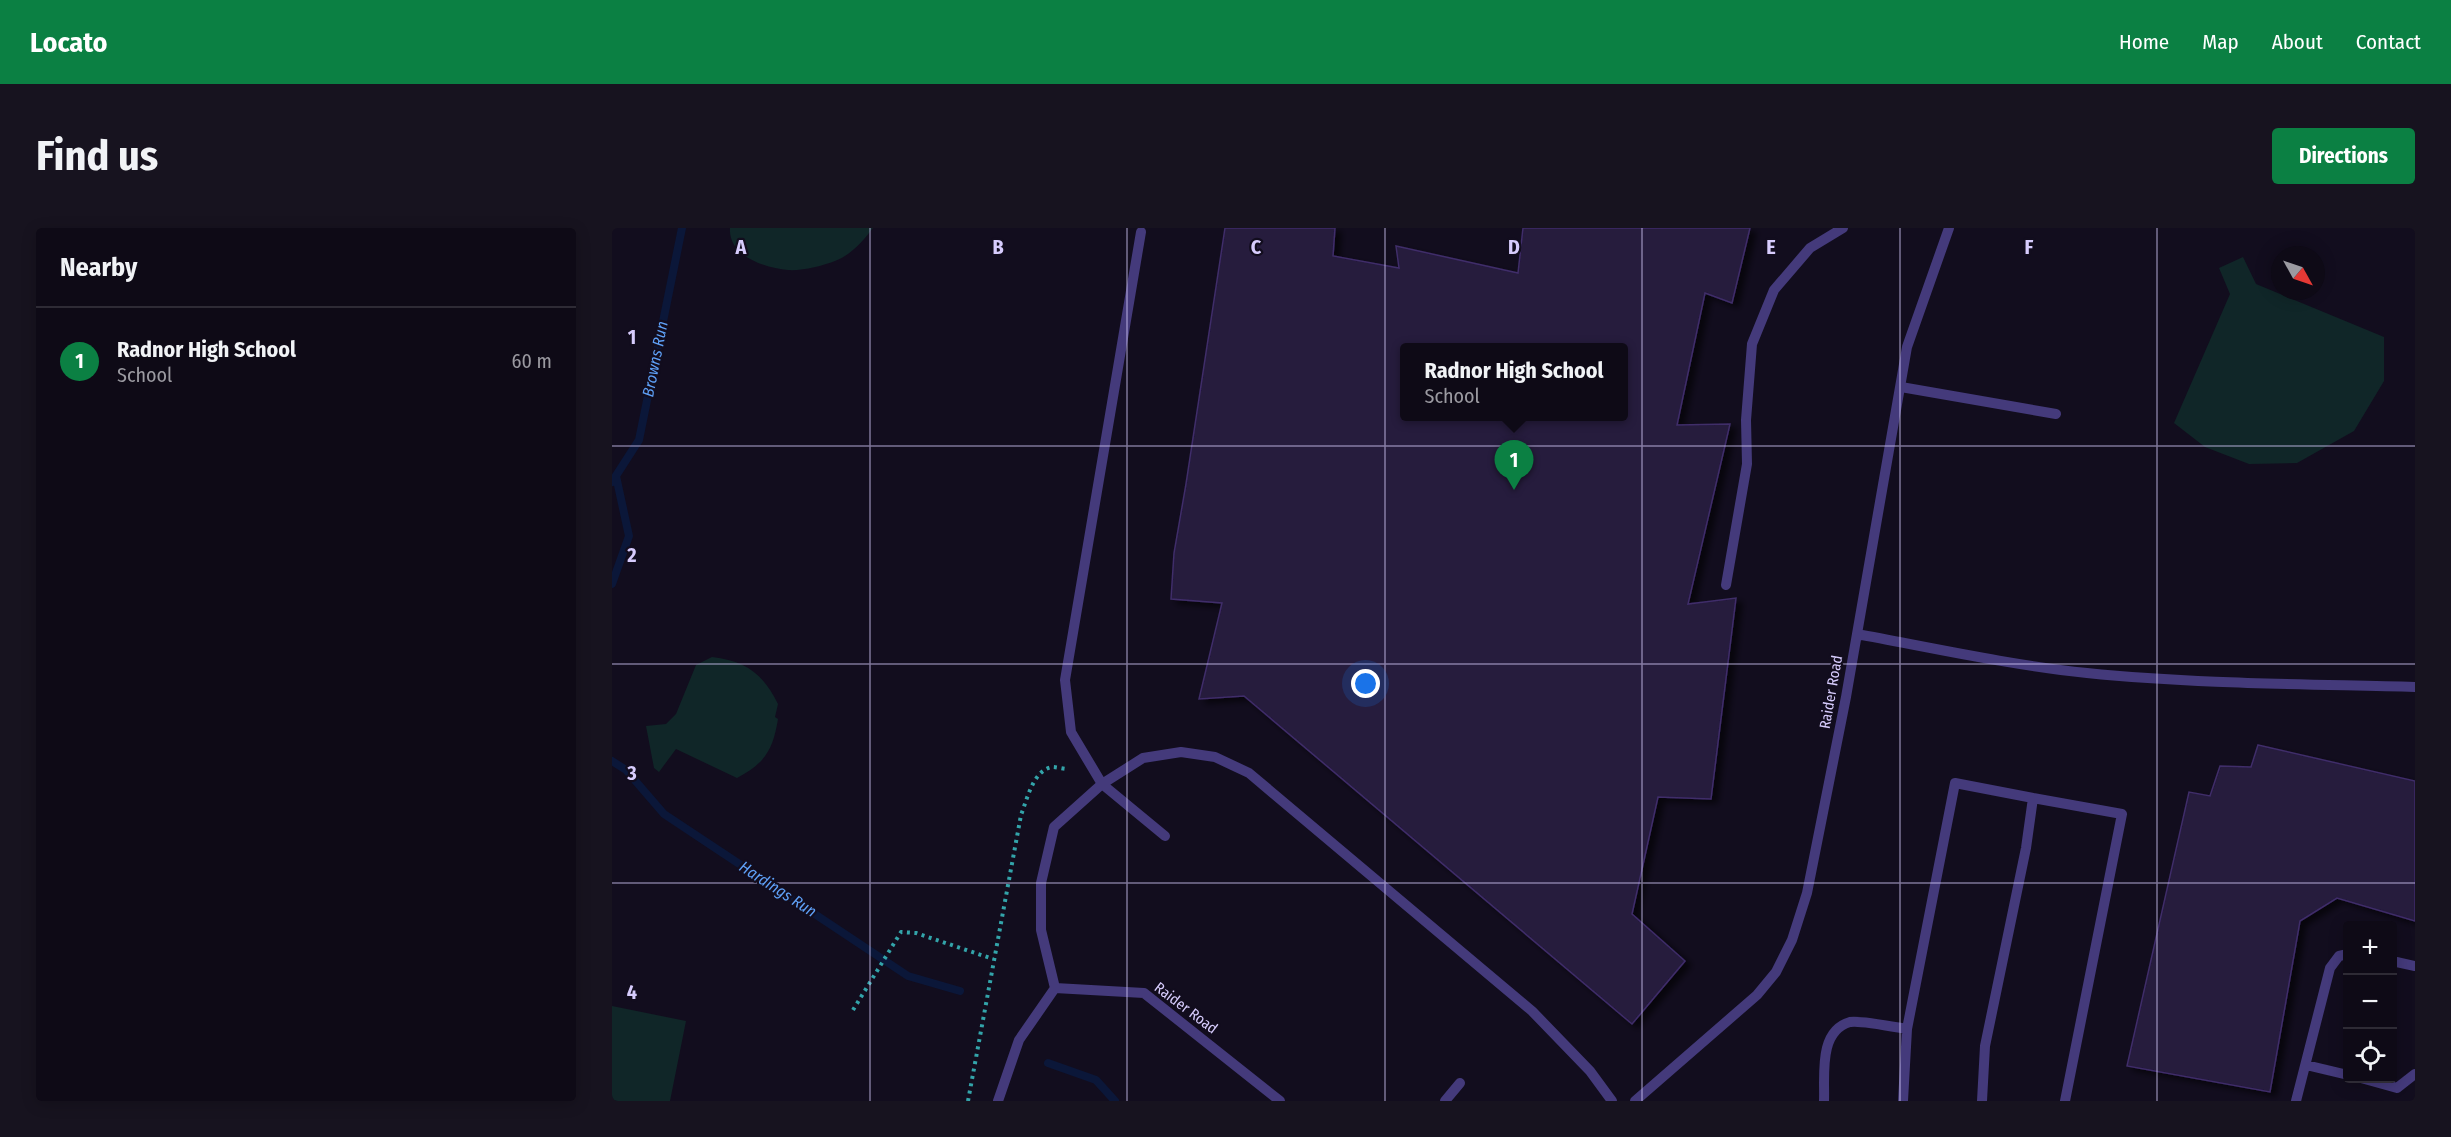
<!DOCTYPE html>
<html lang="en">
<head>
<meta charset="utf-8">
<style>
  :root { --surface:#0e0a16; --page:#17131f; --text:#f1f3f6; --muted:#9b9aa1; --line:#2e2b35; --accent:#0b8043 }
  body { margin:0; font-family:"Fira Sans Condensed",sans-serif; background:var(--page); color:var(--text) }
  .controls { position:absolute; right:18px; bottom:18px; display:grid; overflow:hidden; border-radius:6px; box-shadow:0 3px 15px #0003 }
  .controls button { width:54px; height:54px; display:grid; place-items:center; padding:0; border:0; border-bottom:2px solid var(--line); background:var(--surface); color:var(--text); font:30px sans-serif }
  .compass { position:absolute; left:1659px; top:18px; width:54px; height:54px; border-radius:50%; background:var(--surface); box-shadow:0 3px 15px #0003; rotate:130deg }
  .you { position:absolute; left:754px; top:456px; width:21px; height:21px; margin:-15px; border:4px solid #fff; border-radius:50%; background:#1a73e8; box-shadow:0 0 0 9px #1a73e833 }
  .badge { display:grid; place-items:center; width:39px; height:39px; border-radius:50%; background:var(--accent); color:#fff; font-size:20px; font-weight:700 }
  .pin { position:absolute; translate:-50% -50px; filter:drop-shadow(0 2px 3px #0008) }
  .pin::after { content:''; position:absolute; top:32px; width:21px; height:18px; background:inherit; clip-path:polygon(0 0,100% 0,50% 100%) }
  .popup { position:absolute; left:788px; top:115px; width:228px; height:78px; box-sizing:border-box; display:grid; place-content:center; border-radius:6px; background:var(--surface); filter:drop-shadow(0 2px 4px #0005); font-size:20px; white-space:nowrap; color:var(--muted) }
  .popup b { font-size:22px; color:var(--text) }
  .popup::after { content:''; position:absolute; left:50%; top:100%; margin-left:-12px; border:12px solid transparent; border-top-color:var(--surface) }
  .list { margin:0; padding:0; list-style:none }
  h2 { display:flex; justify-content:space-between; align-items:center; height:78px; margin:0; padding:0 24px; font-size:26px }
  h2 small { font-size:20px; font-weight:400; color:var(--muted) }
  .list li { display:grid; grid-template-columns:39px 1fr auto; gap:18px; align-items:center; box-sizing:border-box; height:108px; padding:0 24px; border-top:2px solid var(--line) }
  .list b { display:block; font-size:22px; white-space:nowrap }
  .list p { margin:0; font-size:20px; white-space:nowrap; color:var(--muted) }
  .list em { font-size:20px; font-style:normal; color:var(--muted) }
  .icon { flex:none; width:33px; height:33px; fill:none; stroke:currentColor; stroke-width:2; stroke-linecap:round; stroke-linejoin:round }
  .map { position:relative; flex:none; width:1803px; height:873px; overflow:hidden; border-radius:6px }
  header { display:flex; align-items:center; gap:36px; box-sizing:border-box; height:84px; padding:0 30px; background:var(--accent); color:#fff }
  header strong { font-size:28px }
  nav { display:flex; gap:33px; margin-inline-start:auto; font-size:21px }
  .intro { display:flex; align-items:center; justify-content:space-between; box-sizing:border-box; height:144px; padding:0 36px }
  h1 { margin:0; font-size:42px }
  .button { padding:15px 27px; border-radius:6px; background:var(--accent); color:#fff; font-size:21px; font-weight:700 }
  main { display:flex; gap:36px; padding:0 36px }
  aside { flex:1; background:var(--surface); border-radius:6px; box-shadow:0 3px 15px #0003 }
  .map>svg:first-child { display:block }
  .green { fill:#102628 }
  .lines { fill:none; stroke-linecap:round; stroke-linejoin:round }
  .stream { stroke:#0b1739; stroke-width:8 }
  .building { fill:#251a3e; stroke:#3f2d69; stroke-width:1.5; fill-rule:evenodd; filter:url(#shadow) }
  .path { stroke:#33a4aa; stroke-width:4; stroke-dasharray:3 4.5; stroke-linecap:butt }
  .lane { stroke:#443a7b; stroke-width:10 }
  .grid { fill:none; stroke:#d7ccfd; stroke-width:1.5; stroke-opacity:0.55 }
  .labels { text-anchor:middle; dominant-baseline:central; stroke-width:4.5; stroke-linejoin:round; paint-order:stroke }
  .street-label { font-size:15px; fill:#d7ccfd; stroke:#120d1e }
  .water-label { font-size:16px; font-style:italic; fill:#5fa1f8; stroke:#120d1e }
  .grid-label { font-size:20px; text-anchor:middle; font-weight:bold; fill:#d7ccfd; stroke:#120d1e; stroke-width:4.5; stroke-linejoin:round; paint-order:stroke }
</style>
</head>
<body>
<header>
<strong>Locato</strong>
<nav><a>Home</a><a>Map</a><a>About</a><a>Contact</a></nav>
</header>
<div class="intro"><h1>Find us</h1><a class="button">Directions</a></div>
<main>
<aside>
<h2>Nearby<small></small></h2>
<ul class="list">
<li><span class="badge">1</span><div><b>Radnor High School</b><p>School</p></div><em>60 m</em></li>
</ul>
</aside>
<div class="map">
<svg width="1803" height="873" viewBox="0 0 1803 873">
  <defs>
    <filter id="shadow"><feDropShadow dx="6" dy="4" stdDeviation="3" flood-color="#0009"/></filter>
  </defs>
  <rect width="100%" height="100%" fill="#120d1e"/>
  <path class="green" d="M118 0H261C251 13 239 27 223 33 210 38 190 43 176 42 153 40 116 28 118 0Z
    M1631 29 1644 56 1772 109V153L1742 203 1685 235 1637 236 1593 219 1562 195 1618 66 1607 40Z
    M100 429C133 433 151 445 166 476L163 489 166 491C161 522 153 535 125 550L64 521 47 544 42 540 34 498 54 496 64 486 84 437Z
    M0 778 74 793 58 873H0Z"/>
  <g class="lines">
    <path class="stream" d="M0 254 27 212 70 0
      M0 356 17 308 4 248
      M0 533 14 542 52 586 296 748 348 763
      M436 835 484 852 503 873"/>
  </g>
  <path class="building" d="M613 0H723L721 28 787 40 784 18 906 45 911 0H1138L1120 75 1093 65 1065 197 1118 196 1076 376 1124 370 1099 571 1046 569 1020 686 1073 733 1020 796 632 468 587 471 610 375 559 371 562 325 574 256ZM792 119H1012V188H792Z
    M1646 517 1803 553V693L1725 670 1688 693 1658 864 1515 838 1577 564 1598 568 1608 538 1639 539Z"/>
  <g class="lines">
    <path class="path" d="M241 782 289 704 304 705 381 731
      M356 873 409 587C415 572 421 542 440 539 445 539 451 541 455 541"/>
    <path class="lane" d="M1289 159 1444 186
      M1114 357 1135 236 1134 192 1140 116 1162 62 1198 20 1231 0
      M1245 406C1321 420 1397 437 1475 445 1584 456 1694 456 1803 459
      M553 608 490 556 531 530 569 524 603 529 637 545 920 783 978 843 1000 873
      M1780 733 1803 738
      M443 760 532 765 668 873
      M1694 837 1736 847
      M1749 850 1785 860 1803 846
      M386 873 407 812 443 760 429 702V655L442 599 490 556 459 504 453 452 529 4
      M833 873 848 855
      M1023 873 1145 767 1164 744 1180 712 1195 665 1234 469 1295 119 1337 0
      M1212 873C1213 848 1206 803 1238 794 1247 792 1283 799 1295 801
      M1291 873 1295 801 1343 555 1421 570
      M1370 873 1373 818 1414 620 1421 570 1510 586 1453 873
      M1684 873 1718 740 1727 728 1736 726"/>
  </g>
  <path class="grid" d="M258 0V873M515 0V873M773 0V873M1030 0V873M1288 0V873M1545 0V873M0 218H1803M0 436H1803M0 655H1803"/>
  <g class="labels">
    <g class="street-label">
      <text transform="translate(1219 464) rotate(-80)">Raider Road</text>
      <text transform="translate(574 780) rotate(37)">Raider Road</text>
    </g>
    <g class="water-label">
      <text transform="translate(43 131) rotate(-79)">Browns Run</text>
      <text transform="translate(166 661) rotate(33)">Hardings Run</text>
    </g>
  </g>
  <g class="grid-label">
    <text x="129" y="26">A</text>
    <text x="386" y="26">B</text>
    <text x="644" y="26">C</text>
    <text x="902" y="26">D</text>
    <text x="1159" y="26">E</text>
    <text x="1417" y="26">F</text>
    <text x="20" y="116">1</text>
    <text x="20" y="334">2</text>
    <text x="20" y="552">3</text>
    <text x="20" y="771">4</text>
  </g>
</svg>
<div class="controls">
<button>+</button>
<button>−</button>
<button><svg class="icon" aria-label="locate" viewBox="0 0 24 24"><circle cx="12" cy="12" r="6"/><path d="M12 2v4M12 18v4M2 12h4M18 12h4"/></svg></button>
</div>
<svg class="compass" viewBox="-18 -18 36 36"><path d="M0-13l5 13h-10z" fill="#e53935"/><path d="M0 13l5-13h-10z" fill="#9b9aa1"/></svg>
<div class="you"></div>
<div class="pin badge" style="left:902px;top:262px">1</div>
<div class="popup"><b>Radnor High School</b>School</div>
</div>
</main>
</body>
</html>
